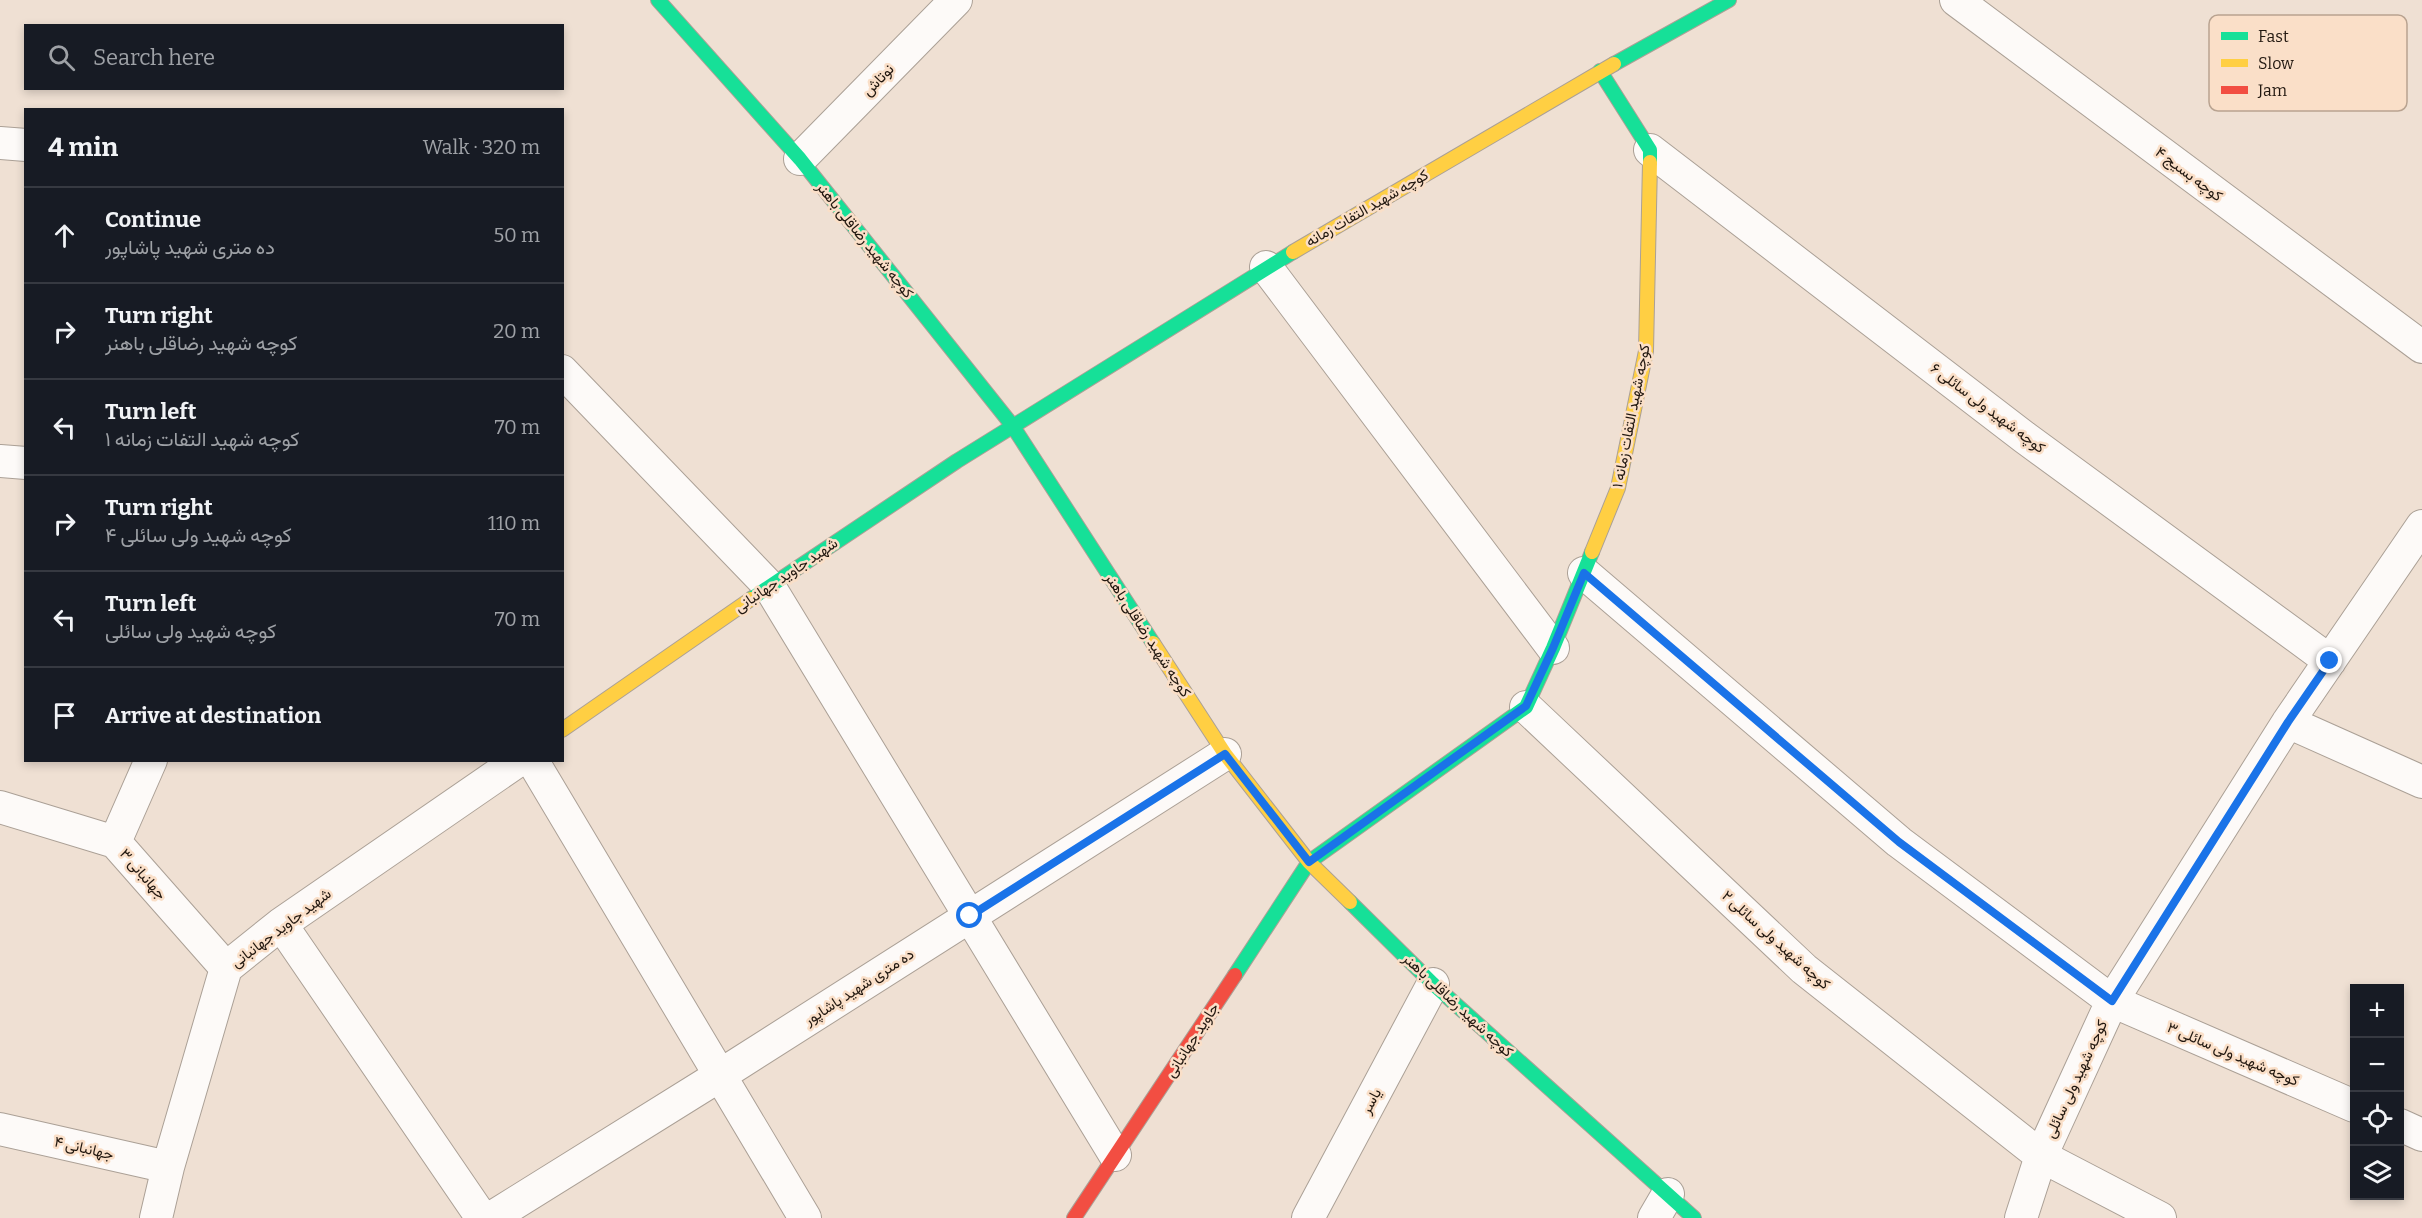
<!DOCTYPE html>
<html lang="en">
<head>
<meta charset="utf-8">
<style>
  :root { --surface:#171b24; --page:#242831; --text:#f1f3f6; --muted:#9ea1a6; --line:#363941 }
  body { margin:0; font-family:Bitter,Vazirmatn,serif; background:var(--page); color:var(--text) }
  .controls { position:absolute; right:18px; bottom:18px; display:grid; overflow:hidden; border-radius:0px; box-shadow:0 3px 9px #0003 }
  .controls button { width:54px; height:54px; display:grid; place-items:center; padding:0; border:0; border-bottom:2px solid var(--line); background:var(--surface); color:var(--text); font:30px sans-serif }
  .stop { position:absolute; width:18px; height:18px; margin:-14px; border:4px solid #1a73e8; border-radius:50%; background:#fff }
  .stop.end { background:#1a73e8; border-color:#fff; box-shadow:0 2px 6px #0008 }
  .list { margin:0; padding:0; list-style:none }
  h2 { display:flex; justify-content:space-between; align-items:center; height:78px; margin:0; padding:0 24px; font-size:26px }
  h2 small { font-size:20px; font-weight:400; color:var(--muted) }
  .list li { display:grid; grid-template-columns:39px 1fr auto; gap:18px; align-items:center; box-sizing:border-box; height:96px; padding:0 24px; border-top:2px solid var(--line) }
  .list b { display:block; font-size:22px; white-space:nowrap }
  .list p { margin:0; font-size:20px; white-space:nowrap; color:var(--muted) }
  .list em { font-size:20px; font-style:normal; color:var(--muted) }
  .icon { flex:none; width:33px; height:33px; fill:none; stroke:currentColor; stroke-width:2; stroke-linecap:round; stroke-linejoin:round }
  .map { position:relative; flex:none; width:2422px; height:1218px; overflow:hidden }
  .search { position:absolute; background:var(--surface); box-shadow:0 3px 9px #0003; left:24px; top:24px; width:540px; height:66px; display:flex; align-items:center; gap:15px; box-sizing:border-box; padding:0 21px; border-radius:0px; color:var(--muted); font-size:22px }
  .panel { position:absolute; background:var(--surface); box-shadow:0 3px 9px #0003; left:24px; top:108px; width:540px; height:654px; border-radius:0px }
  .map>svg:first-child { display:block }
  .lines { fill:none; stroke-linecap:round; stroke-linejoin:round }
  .street-casing { stroke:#aba096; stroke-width:34 }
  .fast-casing { stroke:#aba096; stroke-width:16 }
  .slow-casing { stroke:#aba096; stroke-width:16 }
  .jam-casing { stroke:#aba096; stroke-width:16 }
  .street { stroke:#fdfaf8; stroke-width:32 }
  .fast { stroke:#16e098; stroke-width:14 }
  .slow { stroke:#ffcf43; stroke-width:14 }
  .jam { stroke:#f24e42; stroke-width:14 }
  .route { stroke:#1a73e8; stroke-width:8 }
  .labels { text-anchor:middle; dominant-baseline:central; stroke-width:5; stroke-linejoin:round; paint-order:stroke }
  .street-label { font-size:15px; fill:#21170f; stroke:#fadfc8 }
  .key { fill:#fadfc8; stroke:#b9a390; stroke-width:1.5 }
  .key-label { font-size:16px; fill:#21170f }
</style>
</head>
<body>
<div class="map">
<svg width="2422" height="1218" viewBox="0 0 2422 1218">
  <rect width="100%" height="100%" fill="#efe0d3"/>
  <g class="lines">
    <defs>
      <path id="street" d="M1956 0 2422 347
        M0 143 26 145
        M1650 150 2024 437 2330 661
        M800 159 956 0
        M1266 267 1553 648
        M562 371 769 586 1115 1155
        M0 461 26 463
        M1584 573 1899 842 2112 1001 2354 1106
        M1526 707 1804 969 2041 1156 2160 1218
        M2288 722 2422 782
        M532 760 805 1218
        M0 807 115 842 226 968
        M115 842 151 760
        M281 924 482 1218
        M2400 1125 2422 1135
        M0 1129 168 1167
        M156 1218 168 1167 226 968 281 924 519 760
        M491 1218 719 1076 1225 754
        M1308 1218 1433 984
        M1654 1218 1668 1194
        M2021 1218 2041 1156 2112 1001 2288 722 2422 526"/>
      <path id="fast" d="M658 0 800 159 1012 425 1153 643
        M1614 64 1729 0
        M1600 71 1650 150V162
        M751 599 957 461 1293 252
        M1350 902 1433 984 1694 1218
        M1235 975 1309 862 1526 707 1553 648 1592 552"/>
      <path id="slow" d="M1293 252 1614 64
        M1592 552 1618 488 1646 351 1650 162
        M1153 643 1225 754 1309 862 1350 902
        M562 730 751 599"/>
      <path id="jam" d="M1074 1218 1235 975"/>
    </defs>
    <use href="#street" class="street-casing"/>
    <use href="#fast" class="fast-casing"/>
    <use href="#slow" class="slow-casing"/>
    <use href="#jam" class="jam-casing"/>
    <use href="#street" class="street"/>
    <use href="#fast" class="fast"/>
    <use href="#slow" class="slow"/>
    <use href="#jam" class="jam"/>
  </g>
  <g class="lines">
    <path class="route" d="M970 916 1225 754 1309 862 1526 706 1553 648 1584 573 1899 842 2112 1001 2288 722 2330 661"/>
  </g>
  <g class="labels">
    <g class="street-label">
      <text transform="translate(878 80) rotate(-46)">نوتاش</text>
      <text transform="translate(2189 174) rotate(37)">کوچه بسیج ۴</text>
      <text transform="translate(1367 208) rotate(-30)">کوچه شهید التفات زمانه</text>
      <text transform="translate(865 240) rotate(51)">کوچه شهید رضاقلی باهنر</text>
      <text transform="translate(1988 408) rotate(37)">کوچه شهید ولی سائلی ۶</text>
      <text transform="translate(1631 416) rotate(-79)">کوچه شهید التفات زمانه ۱</text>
      <text transform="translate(786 575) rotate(-34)">شهید جاوید جهانبانی</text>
      <text transform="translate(1148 635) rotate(57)">کوچه شهید رضاقلی باهنر</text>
      <text transform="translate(143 874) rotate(49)">جهانبانی ۳</text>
      <text transform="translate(281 928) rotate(-37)">شهید جاوید جهانبانی</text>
      <text transform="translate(1776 940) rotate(42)">کوچه شهید ولی سائلی ۲</text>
      <text transform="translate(859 987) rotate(-33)">ده متری شهید پاشاپور</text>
      <text transform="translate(1458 1005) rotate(43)">کوچه شهید رضاقلی باهنر</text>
      <text transform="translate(1192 1040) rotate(-57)">جاوید جهانبانی</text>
      <text transform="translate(2233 1054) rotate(23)">کوچه شهید ولی سائلی ۳</text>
      <text transform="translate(2076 1079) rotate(-65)">کوچه شهید ولی سائلی</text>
      <text transform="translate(1371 1101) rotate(-62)">یاسر</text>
      <text transform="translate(84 1148) rotate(13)">جهانبانی ۴</text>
    </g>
  </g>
  <rect x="2209" y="15" width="198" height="96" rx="9" class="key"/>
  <rect x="2221" y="32" width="27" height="8" fill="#16e098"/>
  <rect x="2221" y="59" width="27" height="8" fill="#ffcf43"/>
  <rect x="2221" y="86" width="27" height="8" fill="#f24e42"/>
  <g class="key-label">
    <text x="2258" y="42">Fast</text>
    <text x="2258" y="69">Slow</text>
    <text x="2258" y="96">Jam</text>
  </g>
</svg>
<div class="controls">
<button>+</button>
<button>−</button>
<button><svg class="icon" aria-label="locate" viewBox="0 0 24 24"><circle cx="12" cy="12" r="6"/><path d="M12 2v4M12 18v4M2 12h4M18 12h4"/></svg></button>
<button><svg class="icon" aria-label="layers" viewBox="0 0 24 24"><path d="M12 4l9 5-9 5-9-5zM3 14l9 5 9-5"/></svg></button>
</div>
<div class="stop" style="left:970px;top:916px"></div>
<div class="stop end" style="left:2330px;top:661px"></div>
<div class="search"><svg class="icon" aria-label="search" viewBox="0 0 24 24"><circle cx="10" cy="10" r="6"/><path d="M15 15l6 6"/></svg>Search here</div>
<section class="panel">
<h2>4 min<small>Walk · 320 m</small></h2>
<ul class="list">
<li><svg class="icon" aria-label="ahead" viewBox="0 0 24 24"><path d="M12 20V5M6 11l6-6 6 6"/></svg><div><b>Continue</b><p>ده متری شهید پاشاپور</p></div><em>50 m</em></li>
<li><svg class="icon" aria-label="right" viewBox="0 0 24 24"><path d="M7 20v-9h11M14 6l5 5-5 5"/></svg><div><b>Turn right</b><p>کوچه شهید رضاقلی باهنر</p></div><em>20 m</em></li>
<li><svg class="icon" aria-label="left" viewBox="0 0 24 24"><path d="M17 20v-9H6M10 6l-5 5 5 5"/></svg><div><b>Turn left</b><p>کوچه شهید التفات زمانه ۱</p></div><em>70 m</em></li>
<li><svg class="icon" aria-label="right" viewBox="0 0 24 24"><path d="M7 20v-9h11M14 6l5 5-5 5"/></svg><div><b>Turn right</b><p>کوچه شهید ولی سائلی ۴</p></div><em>110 m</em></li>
<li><svg class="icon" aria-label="left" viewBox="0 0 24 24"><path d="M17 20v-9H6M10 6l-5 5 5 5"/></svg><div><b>Turn left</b><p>کوچه شهید ولی سائلی</p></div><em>70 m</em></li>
<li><svg class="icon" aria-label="arrive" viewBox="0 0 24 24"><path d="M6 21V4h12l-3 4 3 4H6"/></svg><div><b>Arrive at destination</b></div></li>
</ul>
</section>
</div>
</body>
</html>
